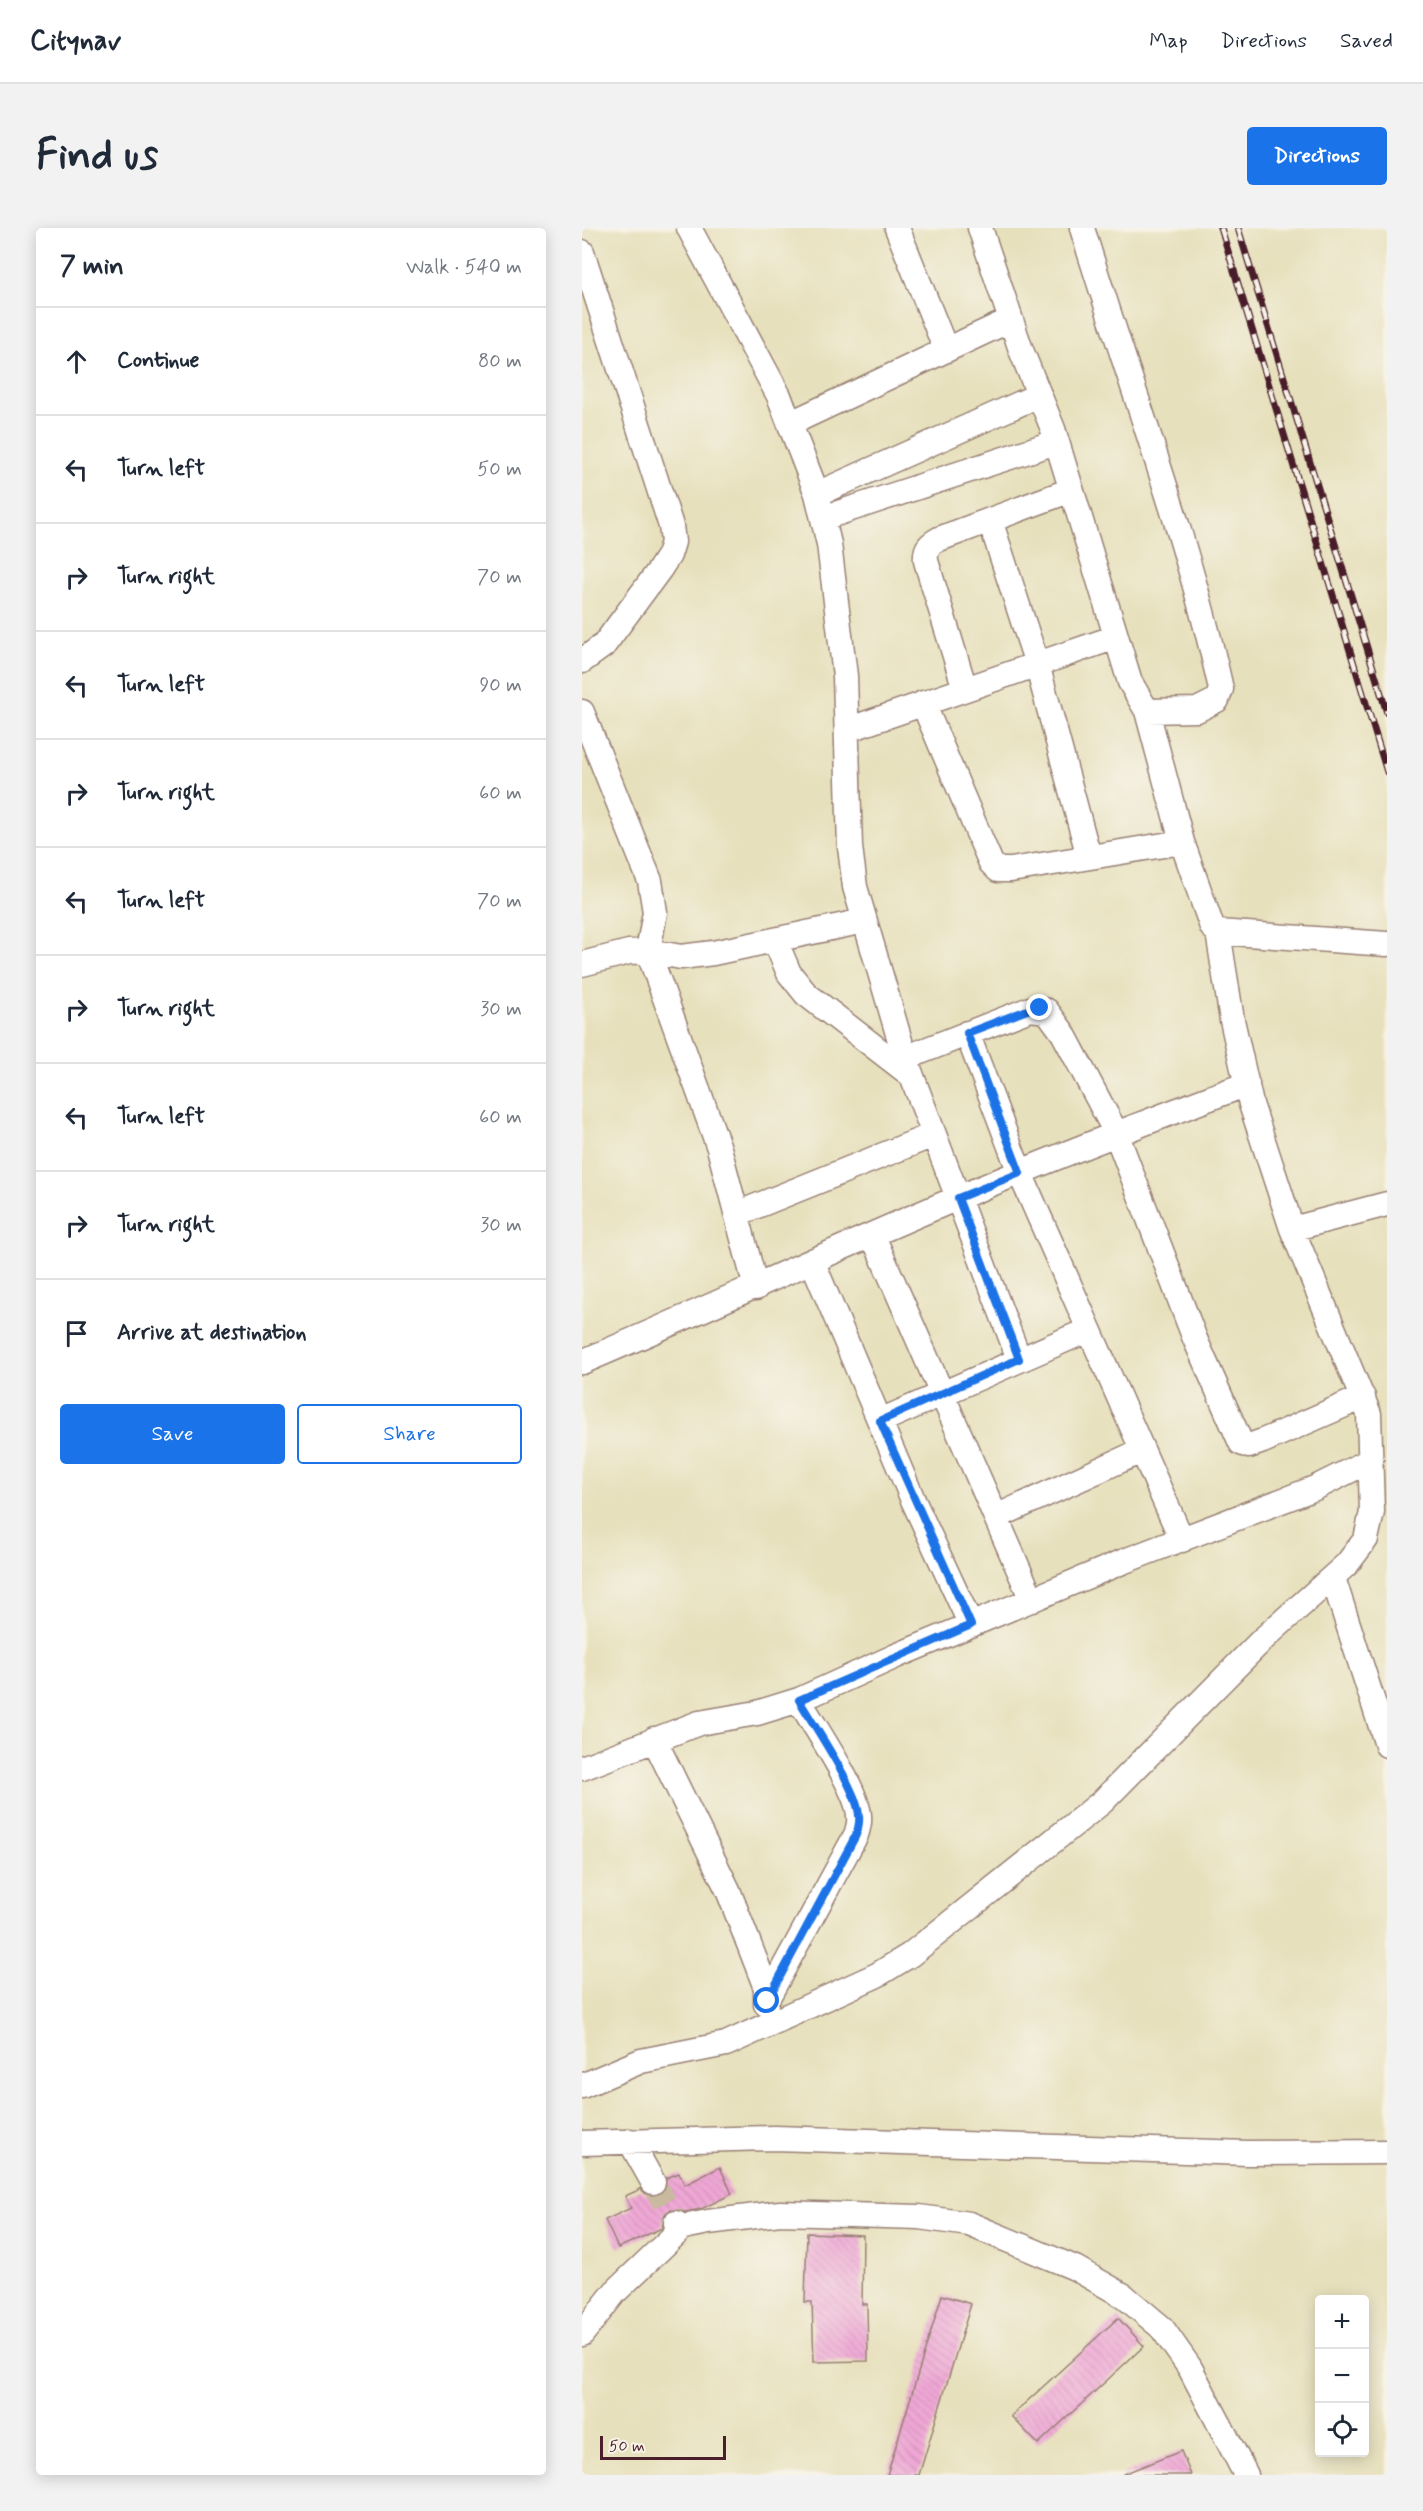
<!DOCTYPE html>
<html lang="en">
<head>
<meta charset="utf-8">
<style>
  :root { --surface:#fff; --page:#f2f2f3; --text:#1f2937; --muted:#747a83; --line:#e0e1e3; --accent:#1a73e8 }
  body { margin:0; font-family:Mynerve,sans-serif; background:var(--page); color:var(--text) }
  .controls { position:absolute; right:18px; bottom:18px; display:grid; overflow:hidden; border-radius:6px; box-shadow:0 3px 15px #0003 }
  .controls button { width:54px; height:54px; display:grid; place-items:center; padding:0; border:0; border-bottom:2px solid var(--line); background:var(--surface); color:var(--text); font:30px sans-serif }
  .scale { position:absolute; left:18px; bottom:15px; width:126px; box-sizing:border-box; padding-left:6px; border:3px solid #4a1f2b; border-top:0; font-size:16px; line-height:21px; white-space:nowrap; color:#4a1f2b; -webkit-text-stroke:4px #f7f3e8; paint-order:stroke }
  .stop { position:absolute; width:18px; height:18px; margin:-14px; border:4px solid #1a73e8; border-radius:50%; background:#fff }
  .stop.end { background:#1a73e8; border-color:#fff; box-shadow:0 2px 6px #0008 }
  .list { margin:0; padding:0; list-style:none }
  h2 { display:flex; justify-content:space-between; align-items:center; height:78px; margin:0; padding:0 24px; font-size:26px }
  h2 small { font-size:20px; font-weight:400; color:var(--muted) }
  .list li { display:grid; grid-template-columns:39px 1fr auto; gap:18px; align-items:center; box-sizing:border-box; height:108px; padding:0 24px; border-top:2px solid var(--line) }
  .list b { display:block; font-size:22px; white-space:nowrap }
  .list em { font-size:20px; font-style:normal; color:var(--muted) }
  .actions { display:flex; gap:12px; padding:18px 24px }
  .actions a { flex:1; padding:14px 0; border:2px solid var(--accent); border-radius:6px; text-align:center; font-size:21px; color:var(--accent) }
  .actions .main { background:var(--accent); color:#fff }
  .icon { flex:none; width:33px; height:33px; fill:none; stroke:currentColor; stroke-width:2; stroke-linecap:round; stroke-linejoin:round }
  .map { position:relative; flex:none; width:805px; height:2247px; overflow:hidden; border-radius:6px }
  header { display:flex; align-items:center; gap:36px; box-sizing:border-box; height:84px; padding:0 30px; background:var(--surface); border-bottom:2px solid var(--line) }
  header strong { font-size:28px }
  nav { display:flex; gap:33px; margin-inline-start:auto; font-size:21px }
  .intro { display:flex; align-items:center; justify-content:space-between; box-sizing:border-box; height:144px; padding:0 36px }
  h1 { margin:0; font-size:42px }
  .button { padding:15px 27px; border-radius:6px; background:var(--accent); color:#fff; font-size:21px; font-weight:700 }
  main { display:flex; gap:36px; padding:0 36px }
  aside { flex:1; background:var(--surface); border-radius:6px; box-shadow:0 3px 15px #0003 }
  .map>svg:first-child { display:block }
  .building { fill:url(#building-back-hatch) }
  .lines { fill:none; stroke-linecap:round; stroke-linejoin:round }
  .minor-tunnel { stroke:#c8b99f; stroke-width:24; stroke-dasharray:24 12; stroke-linecap:butt }
  .minor-casing { stroke:#988074; stroke-width:27 }
  .minor { stroke:#fff; stroke-width:24 }
  .rail-casing { stroke:#4a1f2b; stroke-width:7 }
  .rail { stroke:#f7f3e8; stroke-width:4.5; stroke-dasharray:14; stroke-linecap:butt }
  .route { stroke:#1a73e8; stroke-width:8 }
</style>
</head>
<body>
<header>
<strong>Citynav</strong>
<nav><a>Map</a><a>Directions</a><a>Saved</a></nav>
</header>
<div class="intro"><h1>Find us</h1><a class="button">Directions</a></div>
<main>
<aside>
<h2>7 min<small>Walk · 540 m</small></h2>
<ul class="list">
<li><svg class="icon" aria-label="ahead" viewBox="0 0 24 24"><path d="M12 20V5M6 11l6-6 6 6"/></svg><div><b>Continue</b></div><em>80 m</em></li>
<li><svg class="icon" aria-label="left" viewBox="0 0 24 24"><path d="M17 20v-9H6M10 6l-5 5 5 5"/></svg><div><b>Turn left</b></div><em>50 m</em></li>
<li><svg class="icon" aria-label="right" viewBox="0 0 24 24"><path d="M7 20v-9h11M14 6l5 5-5 5"/></svg><div><b>Turn right</b></div><em>70 m</em></li>
<li><svg class="icon" aria-label="left" viewBox="0 0 24 24"><path d="M17 20v-9H6M10 6l-5 5 5 5"/></svg><div><b>Turn left</b></div><em>90 m</em></li>
<li><svg class="icon" aria-label="right" viewBox="0 0 24 24"><path d="M7 20v-9h11M14 6l5 5-5 5"/></svg><div><b>Turn right</b></div><em>60 m</em></li>
<li><svg class="icon" aria-label="left" viewBox="0 0 24 24"><path d="M17 20v-9H6M10 6l-5 5 5 5"/></svg><div><b>Turn left</b></div><em>70 m</em></li>
<li><svg class="icon" aria-label="right" viewBox="0 0 24 24"><path d="M7 20v-9h11M14 6l5 5-5 5"/></svg><div><b>Turn right</b></div><em>30 m</em></li>
<li><svg class="icon" aria-label="left" viewBox="0 0 24 24"><path d="M17 20v-9H6M10 6l-5 5 5 5"/></svg><div><b>Turn left</b></div><em>60 m</em></li>
<li><svg class="icon" aria-label="right" viewBox="0 0 24 24"><path d="M7 20v-9h11M14 6l5 5-5 5"/></svg><div><b>Turn right</b></div><em>30 m</em></li>
<li><svg class="icon" aria-label="arrive" viewBox="0 0 24 24"><path d="M6 21V4h12l-3 4 3 4H6"/></svg><div><b>Arrive at destination</b></div></li>
</ul>
<div class="actions"><a class="main">Save</a><a>Share</a></div>
</aside>
<div class="map">
<svg width="805" height="2247" viewBox="0 0 805 2247">
  <defs>
    <pattern id="building-back-hatch" width="6" height="6" patternUnits="userSpaceOnUse" patternTransform="scale(1.5)"><rect width="6" height="6" fill="#f0a8d6"/><path d="M-1 5l2 2M0 0l6 6M5-1l2 2" fill="none" stroke="#cf90b8"/></pattern>
  </defs>
  <rect width="100%" height="100%" fill="#f7f3e8"/>
  <filter id="ink" filterUnits="userSpaceOnUse"><feTurbulence type="fractalNoise" baseFrequency=".0167" numOctaves="2"/><feDisplacementMap in="SourceGraphic" scale="12" xChannelSelector="R" yChannelSelector="G"/><feConvolveMatrix kernelMatrix="1 2 1 2 8 2 1 2 1" color-interpolation-filters="sRGB"/></filter>
  <filter id="wash" filterUnits="userSpaceOnUse"><feTurbulence type="fractalNoise" baseFrequency=".008" numOctaves="4" result="noise"/><feDisplacementMap in="SourceGraphic" scale="24" xChannelSelector="R" yChannelSelector="G"/><feGaussianBlur stdDeviation="1.35" result="paint"/><feColorMatrix in="noise" values="0 0 0 0 0 0 0 0 0 0 0 0 0 0 0 0 0 1.4 0 .05"/><feComposite in="paint" operator="in"/></filter>
  <g filter="url(#wash)">
    <rect width="100%" height="100%" fill="#e7e0bc"/>
    <g id="blocks">
      <path class="building" d="M138 1939 150 1966 119 1981 103 1984 88 1982 83 1986 80 2000 36 2020 23 1992 49 1980 43 1968 59 1961 64 1966 77 1967 83 1961 84 1950 97 1945 103 1957Z
        M225 2005 281 2007 280 2076H285L286 2133 232 2134 230 2074H223Z
        M360 2067 389 2076 337 2247H305Z
        M536 2090 562 2118 456 2216 429 2188Z
        M599 2223 609 2247H541V2246Z"/>
    </g>
  </g>
  <g filter="url(#ink)">
    <use href="#blocks" fill-opacity="0" stroke="#988074" stroke-width="1.5"/>
    <g class="lines">
      <path class="minor-tunnel" d="M71 1954 94 1995"/>
      <defs>
        <path id="minor" d="M107 0 197 168 235 266 247 316 263 448 268 619 273 659 323 830 437 1131
          M315 0 364 122
          M398 0 439 122 471 201 548 454 565 483 600 614 630 699 636 704 805 716
          M500 0C547 154 604 304 639 461L635 472 615 482 565 483
          M0 24 89 298 91 314 87 327 78 341 22 417 0 433
          M209 195 428 92
          M235 266 457 167
          M241 290 474 214
          M408 292 455 436 507 629
          M383 461 344 333C343 321 346 317 357 311L489 262
          M341 475 402 619 409 635 416 642H429L600 614
          M0 484 68 653 73 684 66 723 137 920 174 1060
          M265 502 534 409
          M193 712 207 745 224 766 329 847
          M0 736 47 724 66 723 99 729 131 725 282 693
          M385 805 438 945 600 1312
          M323 830 448 781 465 783 481 805 534 905 613 1111 659 1215 667 1218 681 1213 781 1169
          M155 986 351 907
          M710 1001 805 976
          M291 1008 450 1372
          M231 1035 331 1272 389 1397
          M0 1134C127 1080 251 1022 378 969 473 929 569 892 665 856
          M298 1193 506 1102
          M414 1289 559 1223
          M751 1350 805 1517
          M72 1511 146 1662 184 1760V1776
          M0 1540 117 1495 175 1485 217 1472 314 1428 540 1334 733 1260 789 1232
          M186 1769 274 1607C276 1601 278 1595 277 1588 276 1562 232 1498 217 1472
          M0 1858 59 1833 144 1816 295 1747 328 1727 520 1574 680 1412 765 1336 784 1311 790 1284 787 1186 710 1001 669 876 650 792 636 704
          M48 1913 71 1954
          M0 1915 193 1910 666 1925 805 1924
          M97 2000 126 1994 198 1985 337 1989 387 1996 493 2040 542 2068 580 2100 608 2140 664 2247
          M0 2106 33 2064 97 2003 94 1995"/>
      </defs>
      <use href="#minor" class="minor-casing"/>
      <use href="#minor" class="minor"/>
      <defs>
        <path id="rail" d="M639 0 805 544
          M656 0 805 485"/>
      </defs>
      <use href="#rail" class="rail-casing"/>
      <use href="#rail" class="rail"/>
    </g>
  </g>
  <g class="lines" filter="url(#ink)">
    <path class="route" d="M185 1773 274 1607C276 1601 278 1595 277 1588 276 1562 232 1498 217 1472L389 1397 298 1193 437 1131 376 970 438 945 385 805 448 781 458 780"/>
  </g>
</svg>
<div class="controls">
<button>+</button>
<button>−</button>
<button><svg class="icon" aria-label="locate" viewBox="0 0 24 24"><circle cx="12" cy="12" r="6"/><path d="M12 2v4M12 18v4M2 12h4M18 12h4"/></svg></button>
</div>
<div class="scale">50 m</div>
<div class="stop" style="left:185px;top:1773px"></div>
<div class="stop end" style="left:458px;top:780px"></div>
</div>
</main>
</body>
</html>
